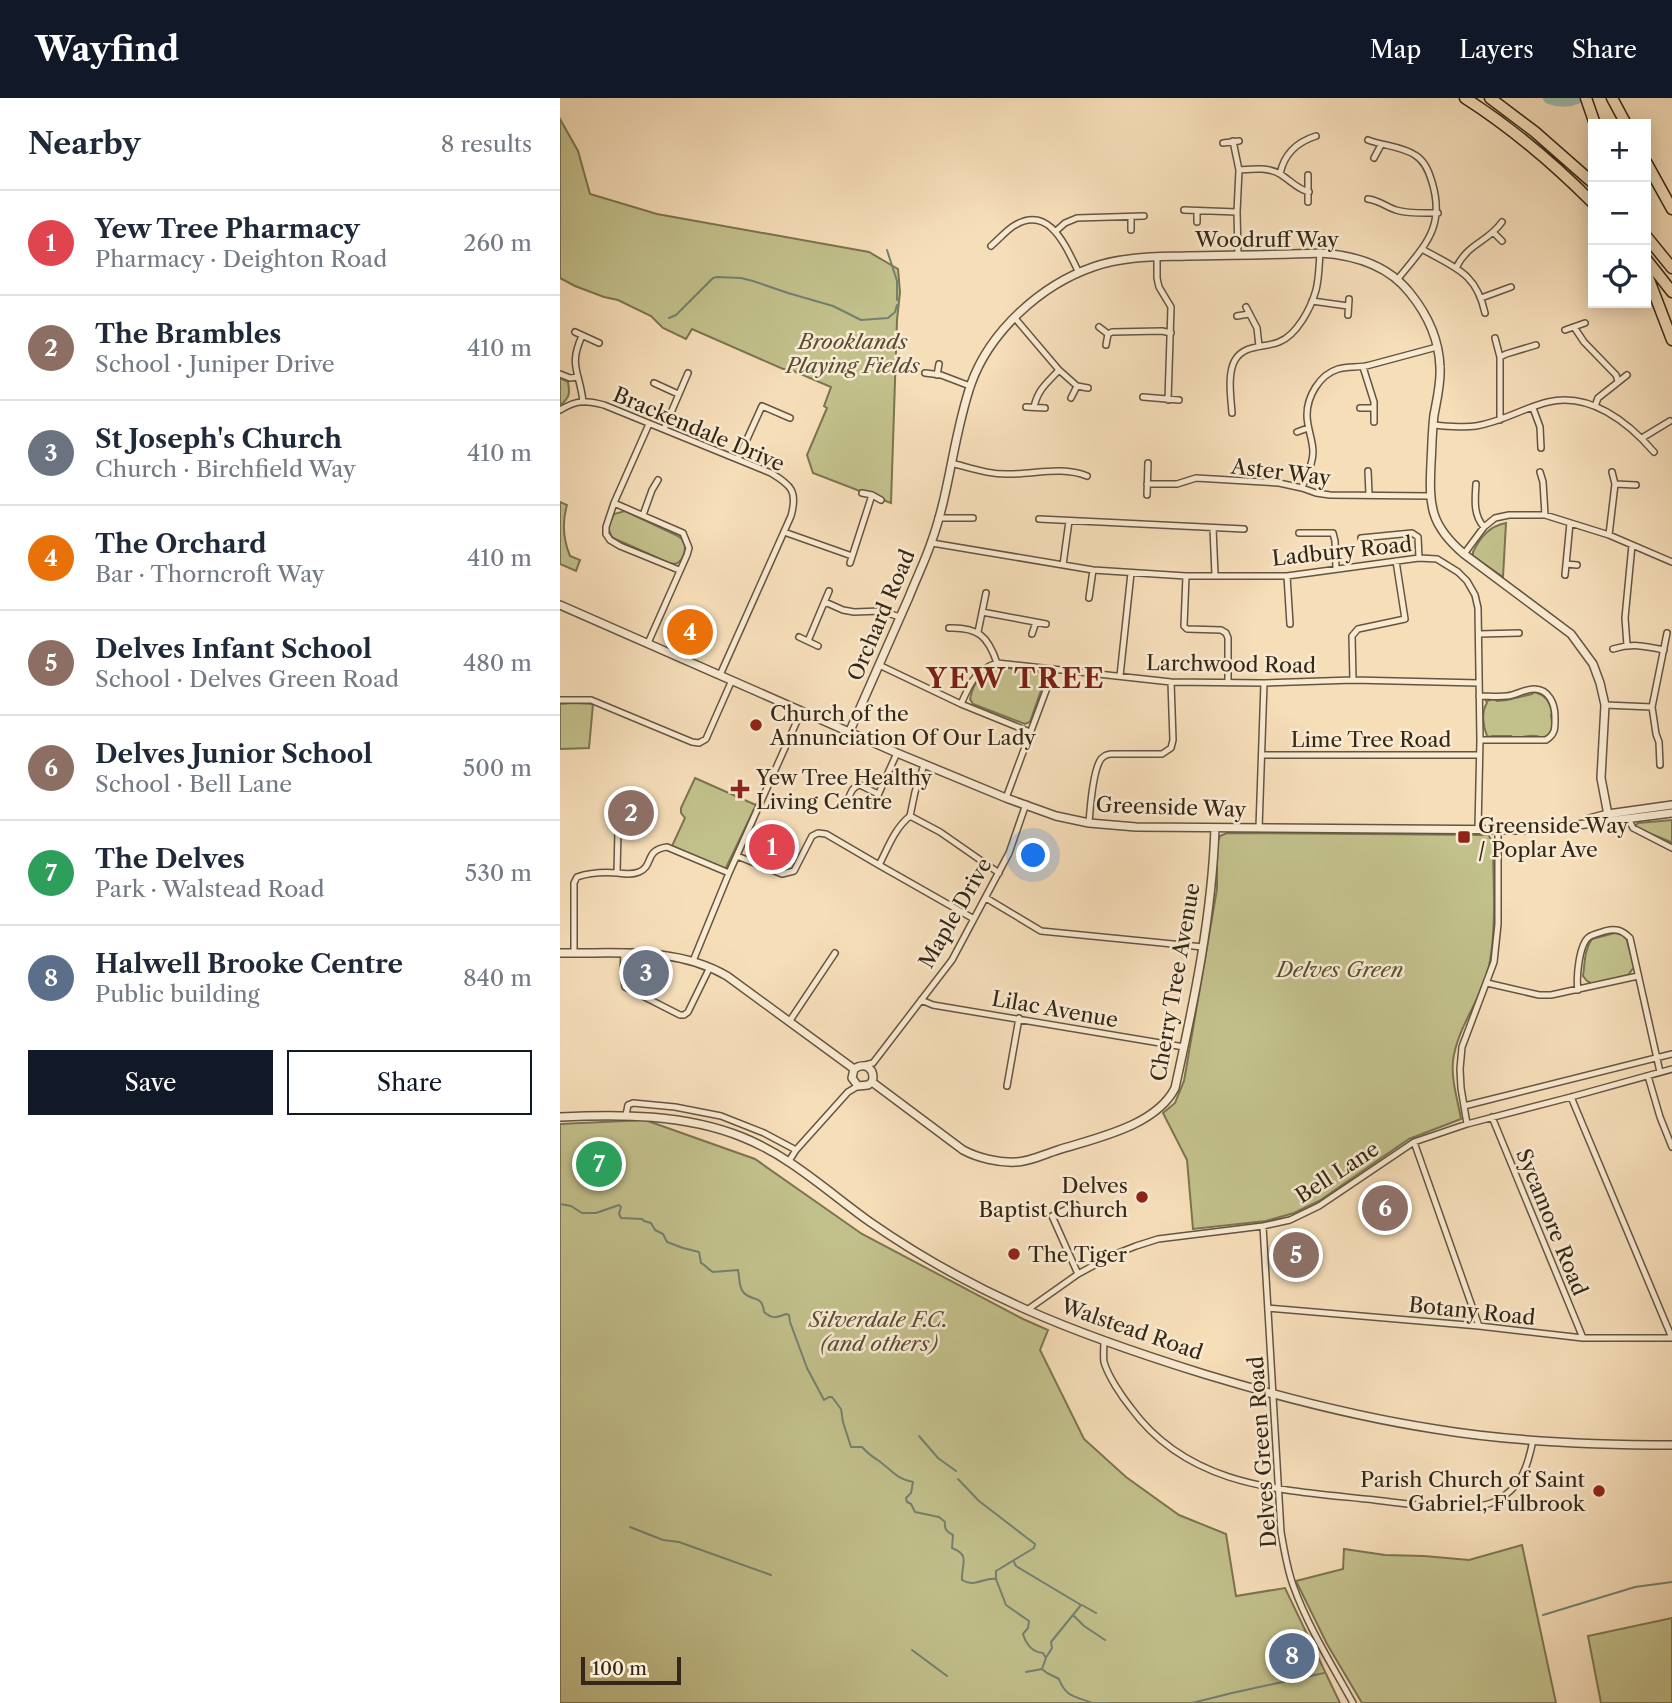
<!DOCTYPE html>
<html lang="en">
<head>
<meta charset="utf-8">
<style>
  :root { --surface:#fff; --page:#f2f2f3; --text:#1f2937; --muted:#747a83; --line:#e0e1e3; --accent:#111827 }
  body { margin:0; font-family:"Libre Caslon Text",serif; background:var(--page); color:var(--text) }
  .controls { position:absolute; right:21px; top:21px; display:grid; overflow:hidden; border-radius:0px; box-shadow:0 4px 18px #0003 }
  .controls button { width:63px; height:63px; display:grid; place-items:center; padding:0; border:0; border-bottom:2px solid var(--line); background:var(--surface); color:var(--text); font:35px sans-serif }
  .scale { position:absolute; left:21px; bottom:18px; width:100px; box-sizing:border-box; padding-left:7px; border:4px solid #342717; border-top:0; font-size:19px; line-height:24px; white-space:nowrap; color:#342717; -webkit-text-stroke:5px #f9ead2; paint-order:stroke }
  .you { position:absolute; left:474px; top:758px; width:24px; height:24px; margin:-18px; border:5px solid #fff; border-radius:50%; background:#1a73e8; box-shadow:0 0 0 10px #1a73e833 }
  .badge { display:grid; place-items:center; width:46px; height:46px; border-radius:50%; background:var(--accent); color:#fff; font-size:23px; font-weight:700 }
  .pin { position:absolute; translate:-50% -50%; border:4px solid #fff; box-shadow:0 2px 7px #0006 }
  .list { margin:0; padding:0; list-style:none }
  h2 { display:flex; justify-content:space-between; align-items:center; height:91px; margin:0; padding:0 28px; font-size:30px }
  h2 small { font-size:23px; font-weight:400; color:var(--muted) }
  .list li { display:grid; grid-template-columns:46px 1fr auto; gap:21px; align-items:center; box-sizing:border-box; height:105px; padding:0 28px; border-top:2px solid var(--line) }
  .list b { display:block; font-size:26px; white-space:nowrap }
  .list p { margin:0; font-size:23px; white-space:nowrap; color:var(--muted) }
  .list em { font-size:23px; font-style:normal; color:var(--muted) }
  .actions { display:flex; gap:14px; padding:21px 28px }
  .actions a { flex:1; padding:16px 0; border:2px solid var(--accent); border-radius:0px; text-align:center; font-size:24px; color:var(--accent) }
  .actions .main { background:var(--accent); color:#fff }
  .icon { flex:none; width:38px; height:38px; fill:none; stroke:currentColor; stroke-width:2; stroke-linecap:round; stroke-linejoin:round }
  .map { position:relative; flex:none; width:1112px; height:1605px; overflow:hidden }
  header { display:flex; align-items:center; gap:42px; box-sizing:border-box; height:98px; padding:0 35px; background:var(--accent); color:#fff }
  header strong { font-size:33px }
  nav { display:flex; gap:38px; margin-inline-start:auto; font-size:24px }
  main { display:flex }
  aside { flex:1; background:var(--surface) }
  .map>svg:first-child { display:block }
  .green { fill:#c2c08b; stroke:#7b7451; stroke-width:2 }
  .lines { fill:none; stroke-linecap:round; stroke-linejoin:round }
  .stream { stroke:#738072; stroke-width:2 }
  .river { stroke:#9dbcaf; stroke-width:12 }
  .minor-casing { stroke:#645540; stroke-width:8 }
  .tertiary-casing { stroke:#645540; stroke-width:10 }
  .motorway-casing { stroke:#342717; stroke-width:13 }
  .minor { stroke:#f9ead2; stroke-width:5 }
  .tertiary { stroke:#f9ead2; stroke-width:7 }
  .motorway { stroke:#f6deb9; stroke-width:10 }
  .poi-dot { fill:#8f2418; stroke:#f9ead2; stroke-width:2.5 }
  .labels { text-anchor:middle; dominant-baseline:central; stroke-width:5; stroke-linejoin:round; paint-order:stroke }
  .street-label { font-size:21px; fill:#342717; stroke:#f9ead2 }
  .park-label { font-size:21px; font-style:italic; fill:#584d34; stroke:#f9ead2 }
  .poi-label { font-size:21px; fill:#342717; stroke:#f9ead2; text-anchor:start }
  .district-label { font-size:28px; font-weight:bold; letter-spacing:2px; fill:#7a1f14; stroke:#f9ead2 }
</style>
</head>
<body>
<header>
<strong>Wayfind</strong>
<nav><a>Map</a><a>Layers</a><a>Share</a></nav>
</header>
<main>
<aside>
<h2>Nearby<small>8 results</small></h2>
<ul class="list">
<li><span class="badge" style="background:#e0444e">1</span><div><b>Yew Tree Pharmacy</b><p>Pharmacy · Deighton Road</p></div><em>260 m</em></li>
<li><span class="badge" style="background:#8d6e63">2</span><div><b>The Brambles</b><p>School · Juniper Drive</p></div><em>410 m</em></li>
<li><span class="badge" style="background:#6b7280">3</span><div><b>St Joseph's Church</b><p>Church · Birchfield Way</p></div><em>410 m</em></li>
<li><span class="badge" style="background:#e8710a">4</span><div><b>The Orchard</b><p>Bar · Thorncroft Way</p></div><em>410 m</em></li>
<li><span class="badge" style="background:#8d6e63">5</span><div><b>Delves Infant School</b><p>School · Delves Green Road</p></div><em>480 m</em></li>
<li><span class="badge" style="background:#8d6e63">6</span><div><b>Delves Junior School</b><p>School · Bell Lane</p></div><em>500 m</em></li>
<li><span class="badge" style="background:#2e9e5b">7</span><div><b>The Delves</b><p>Park · Walstead Road</p></div><em>530 m</em></li>
<li><span class="badge" style="background:#5c6f8a">8</span><div><b>Halwell Brooke Centre</b><p>Public building</p></div><em>840 m</em></li>
</ul>
<div class="actions"><a class="main">Save</a><a>Share</a></div>
</aside>
<div class="map">
<svg width="1112" height="1605" viewBox="0 0 1112 1605">
  <rect width="100%" height="100%" fill="#f6deb9"/>
  <filter id="stains"><feTurbulence type="fractalNoise" baseFrequency=".00286" numOctaves="4"/><feColorMatrix values="0 0 0 0 .2 0 0 0 0 .09 0 0 0 0 .02 0 0 0 .5 -.17"/></filter>
  <radialGradient id="worn" r=".72"><stop offset=".6" stop-color="#630" stop-opacity="0"/><stop offset="1" stop-color="#630" stop-opacity=".3"/></radialGradient>
  <path class="green" d="M0 21 18 53 30 96 97 116 309 154 338 171 340 194 337 222 331 405 253 375 247 357 267 310 264 308 271 289 229 271H223L132 231 126 241 103 230 91 218 58 202 44 199 15 188 0 180Z
    M0 280 8 284C10 295 10 300 0 307Z
    M0 404 7 407C2 424 3 441 10 458L20 462 16 473 0 466Z
    M65 413 116 437 122 441 125 448C125 458 120 469 109 465L53 440C46 431 49 425 54 416Z
    M946 425 943 479 913 458V454C920 440 929 428 946 425Z
    M442 569 482 575 485 581 470 624 465 626 413 606 410 601C414 581 423 574 442 569Z
    M974 594C986 597 990 604 992 615L991 617 993 631 987 638 982 640C972 635 963 640 953 640L951 638H932L930 639 927 638C923 628 921 614 927 605L926 603 934 601 937 603 947 602 972 596Z
    M13 605 33 606 29 650 0 651V606Z
    M135 680 196 707 165 772 112 748 125 720 121 715V710Z
    M1112 722V745C1101 739 1085 735 1075 728L1078 725Z
    M667 735 928 737 933 744C933 785 937 828 929 868 922 901 897 929 893 963 891 982 898 1003 901 1021L849 1041 759 1103 734 1115 706 1123 633 1131 627 1062 603 1015 615 1005 624 983 657 791V745L660 738Z
    M1055 835 1064 837 1066 839 1074 869 1068 877 1033 886 1027 883 1023 878C1025 865 1024 852 1032 841Z
    M85 1022 195 1061 302 1136 463 1221 488 1232 480 1252 524 1341 566 1379 619 1417 666 1436 676 1498 725 1490 780 1605H0V1026Z
    M962 1447 996 1605H802L767 1546 736 1483 783 1471 784 1451 825 1457 864 1458 909 1462Z
    M1112 1520V1605H1041L1028 1538Z"/>
  <g class="lines">
    <path class="stream" d="M327 152 337 183V202
      M109 220 116 217 153 180 157 179 181 180 193 183 228 195 273 208 301 222 328 220 335 214 337 207
      M0 1106 11 1108 22 1115H36L59 1107 61 1109 59 1116 61 1120 82 1121 84 1123 91 1125 95 1132 103 1136 107 1144 123 1150 139 1154 141 1165C146 1167 148 1172 153 1174L178 1172C180 1179 178 1189 184 1195 193 1204 202 1196 204 1214 212 1221 216 1220 226 1216L229 1217 230 1224 247 1270 264 1302 269 1299H272L281 1311 283 1324 291 1349H302C308 1356 313 1359 319 1363 333 1373 336 1381 353 1384L351 1395 346 1400 347 1404 351 1406 355 1414 379 1419 385 1424C384 1431 387 1434 393 1437L392 1450C411 1457 401 1467 402 1482 414 1490 425 1479 436 1481L446 1507 469 1523 468 1530 463 1536C466 1546 472 1554 483 1555L486 1560 482 1571 487 1575 499 1581C506 1600 516 1598 532 1605
      M359 1338 378 1360 396 1373
      M398 1381 419 1403 475 1446 474 1450 436 1473V1481
      M70 1429 103 1442 119 1444 211 1477
      M454 1464 456 1468 521 1507 491 1544 492 1550 487 1558
      M522 1507 536 1515
      M513 1517 524 1528 545 1542
      M983 1517 1075 1489 1112 1484
      M352 1552 387 1578
      M466 1574 482 1571
      M537 1605H546
      M632 1605 672 1595 764 1575"/>
    <path class="river" d="M989 0C998 3 1008 4 1017 0"/>
    <defs>
      <path id="minor" d="M808 42C824 48 841 48 855 57 865 63 869 74 872 84 886 130 864 148 837 182
        M673 43 679 72 677 114 678 157
        M663 45 679 43
        M814 60 821 47
        M679 72C692 71 708 69 720 76 730 82 737 91 749 94
        M720 76C724 56 737 44 756 38
        M808 101C821 103 824 108 836 112 849 116 864 115 878 115
        M748 104V77
        M624 112 677 114
        M637 113V124
        M571 119V132
        M496 133 505 125 517 120 584 118
        M934 135 942 143
        M431 148C438 142 445 134 452 129 489 104 506 149 519 175
        M862 151C895 170 916 174 925 215
        M597 159V180L599 189 611 209 608 302
        M896 170C908 145 927 145 942 124
        M921 200 951 189
        M752 203 788 208
        M686 209 697 230 699 248
        M788 217 789 201
        M677 218 689 216
        M454 219 499 272 517 288 528 290
        M539 229 548 236 546 247
        M1014 229 1024 244 1056 277 1058 283
        M1005 232 1025 225
        M15 234 39 245
        M548 236 552 234 602 233 611 235
        M22 238C8 268 20 274 23 304
        M935 240 940 259V322
        M940 259 946 256 976 247
        M803 269 814 304V324
        M365 275 381 277 410 288
        M0 276 10 280 18 279
        M377 277 379 266
        M94 285 118 296
        M583 299 619 302
        M511 300 517 288
        M1035 308 1038 300 1067 277
        M466 309 485 310
        M474 309C478 291 487 285 499 272
        M800 310H814
        M973 310 980 329 981 350
        M0 312C17 302 25 302 44 307L211 375C231 387 238 393 231 418L160 577
        M672 315C671 300 667 276 675 262 685 246 704 250 719 244 737 237 751 210 756 192 759 181 759 167 760 155
        M89 326 54 405 46 429V436L50 442 60 448 119 472
        M873 327C887 328 902 330 916 328 942 324 963 310 988 304 1030 294 1068 324 1094 354
        M104 331 128 275
        M737 334 748 330
        M1082 340 1110 323
        M178 361 202 308 230 320
        M391 365C411 370 430 377 450 376 476 376 502 368 527 378
        M808 373 809 396
        M980 374 983 384 985 417
        M587 386H617L636 380 719 385 742 390 756 395 770 397 870 398
        M916 386C915 401 913 417 924 429
        M1055 386 1076 387
        M742 390C746 379 753 367 753 354 753 342 747 330 747 317 747 299 759 277 778 271 788 268 800 270 810 267 832 261 855 255 877 249
        M302 395 312 397 321 402
        M587 397 588 365
        M54 405 123 435 129 450 127 457 88 545
        M83 417 92 392 98 382
        M378 420H413
        M479 421 684 431
        M653 430 655 477
        M224 434 292 458
        M739 435H773L775 443 776 471
        M1049 437 1055 386 1052 374
        M801 440 852 435 858 439 859 460
        M372 445 533 472 626 478H727L859 460 877 461 898 474 907 483 915 497 918 510 920 642 918 731
        M904 456 924 429 935 420 949 417H985L1049 437 1112 464
        M290 465 312 397
        M1006 466 1017 467
        M503 467 509 423
        M1005 477 1010 425
        M626 478 624 528 627 531 661 532 666 535 668 540V585
        M727 478 730 526
        M529 500 533 472
        M265 504 283 512 294 514 321 513 340 519
        M422 514 486 526
        M389 530C418 529 428 538 437 565
        M418 534 426 495
        M472 536 476 524
        M919 536 959 535
        M239 539 258 548
        M248 543 269 493
        M1067 547 1065 520 1072 447
        M1053 551C1072 545 1085 548 1104 552
        M319 567 401 606 470 634
        M560 578 571 475
        M793 582 792 538 798 531 845 521 836 463
        M919 598C928 598 938 599 947 598 956 597 965 591 974 591 989 591 995 606 995 619 995 629 996 636 986 642H920
        M0 602H31L132 644 139 645 146 641 172 582
        M401 606C410 586 415 572 437 565L611 584 704 585 793 582 919 585
        M1045 607 1092 609
        M702 657H919
        M1100 667 1099 644 1096 636 1092 609 1107 535
        M446 700 494 571
        M287 704C290 697 292 688 300 687L318 696
        M314 706 337 655
        M350 718 380 734 439 775
        M1068 720 1073 730 1112 750
        M529 725C530 711 533 672 541 661 545 657 546 657 551 656H602L611 650 613 642 611 584
        M699 730 704 585
        M177 758 222 776 234 773 252 738 258 735 266 736 319 767 414 821
        M319 767C328 750 334 731 350 718L355 694 364 667
        M57 775 58 732
        M426 800 481 833 643 849
        M14 855V785L17 779C29 775 44 774 57 775 65 776 72 777 79 774 94 768 84 752 107 749L169 775
        M64 855 63 876 65 889 120 917H124L128 914 150 869
        M133 863 169 775 241 614
        M927 885 979 897H991L1078 878
        M1018 892C1016 880 1019 846 1029 839 1033 836 1040 835 1045 833 1056 830 1062 832 1070 840L1100 974
        M361 902 373 907 624 949
        M229 924 275 855
        M305 967 313 965 392 862 449 755 466 706
        M1088 978 1100 1019 1112 1049
        M447 988 459 920
        M904 1008 1112 956
        M66 1017 68 1007 73 1005 115 1009 161 1018 204 1035 236 1052
        M932 1019 1023 1240
        M907 1026 901 990 900 971 902 949 934 864 938 826V732
        M854 1044 919 1228
        M229 1063 236 1052 288 994 298 988
        M516 1107 492 1118 518 1176
        M703 1128 721 1434C724 1452 727 1470 733 1487 748 1529 772 1567 793 1605
        M708 1210 919 1228 1023 1240H1112L1011 999
        M467 1212 518 1176 553 1157 576 1148 598 1141 703 1128 730 1122 759 1108 854 1044 907 1026 1011 999 1112 971
        M544 1243C544 1250 543 1258 544 1264 548 1278 562 1299 571 1310 630 1391 725 1392 815 1402 846 1406 910 1416 936 1403 961 1390 968 1368 973 1342"/>
      <path id="tertiary" d="M0 507 337 655 446 700 496 718 529 725 576 729 970 732 1002 729 1112 715
        M289 635C309 589 329 544 349 499 356 481 365 463 371 445 390 394 393 338 411 286 430 233 481 187 533 169 564 158 596 159 627 158 671 157 716 157 760 155 794 157 828 167 850 195 867 216 879 241 880 269 881 285 877 301 874 317 872 333 872 349 871 365 869 408 870 427 904 456L1011 536 1033 566 1040 585 1045 607 1041 680 1049 722
        M1029 721 1048 716 1112 707
        M0 855C58 856 115 848 167 878L294 971
        M294 971 292 980 298 988 308 987 312 984
        M294 971C306 963 316 972 312 984
        M312 984 403 1052C418 1060 439 1065 456 1064 469 1064 485 1056 498 1052 536 1040 596 1028 615 990 634 904 652 818 655 730
        M0 1019C60 1016 125 1016 182 1039 230 1058 268 1094 310 1124 359 1158 411 1187 465 1211 523 1237 583 1257 644 1276 720 1299 797 1319 875 1331 953 1344 1033 1347 1112 1347"/>
      <path id="motorway" d="M905 0C952 30 994 66 1033 105
        M930 0 975 34 1033 85
        M1026 0 1035 26
        M1052 0 1066 26
        M1086 64 1112 111
        M1086 138 1112 170
        M1086 161 1112 194
        M1086 174 1112 242"/>
    </defs>
    <use href="#minor" class="minor-casing"/>
    <use href="#tertiary" class="tertiary-casing"/>
    <use href="#motorway" class="motorway-casing"/>
    <use href="#minor" class="minor"/>
    <use href="#tertiary" class="tertiary"/>
    <use href="#motorway" class="motorway"/>
  </g>
  <g class="poi-dot">
    <circle cx="196" cy="627" r="7"/>
    <path d="M176.5 680.5h7v7h7v7h-7v7h-7v-7h-7v-7h7z"/>
    <rect x="897" y="732" width="14" height="14" rx="3.5"/>
    <circle cx="582" cy="1099" r="7"/>
    <circle cx="454" cy="1156" r="7"/>
    <circle cx="1039" cy="1393" r="7"/>
  </g>
  <g class="labels">
    <g class="street-label">
      <text x="707" y="141">Woodruff Way</text>
      <text transform="translate(139 331) rotate(23)">Brackendale Drive</text>
      <text transform="translate(721 374) rotate(7)">Aster Way</text>
      <text transform="translate(782 453) rotate(-6)">Ladbury Road</text>
      <text transform="translate(321 517) rotate(-67)">Orchard Road</text>
      <text transform="translate(671 566) rotate(1)">Larchwood Road</text>
      <text x="811" y="641">Lime Tree Road</text>
      <text transform="translate(611 709) rotate(2)">Greenside Way</text>
      <text transform="translate(395 815) rotate(-60)">Maple Drive</text>
      <text transform="translate(615 884) rotate(-80)">Cherry Tree Avenue</text>
      <text transform="translate(495 911) rotate(10)">Lilac Avenue</text>
      <text transform="translate(777 1074) rotate(-33)">Bell Lane</text>
      <text transform="translate(992 1124) rotate(68)">Sycamore Road</text>
      <text transform="translate(912 1213) rotate(6)">Botany Road</text>
      <text transform="translate(572 1231) rotate(19)">Walstead Road</text>
      <text transform="translate(702 1354) rotate(-94)">Delves Green Road</text>
    </g>
    <g class="park-label">
      <text x="293" y="243">Brooklands<tspan x="293" dy="24">Playing Fields</tspan></text>
      <text x="780" y="871">Delves Green</text>
      <text x="319" y="1221">Silverdale F.C.<tspan x="319" dy="24">(and others)</tspan></text>
    </g>
    <g class="poi-label">
      <text x="210" y="615">Church of the<tspan x="210" dy="24">Annunciation Of Our Lady</tspan></text>
      <text x="196" y="679">Yew Tree Healthy<tspan x="196" dy="24">Living Centre</tspan></text>
      <text x="918" y="727">Greenside Way<tspan x="918" dy="24">/ Poplar Ave</tspan></text>
      <text x="568" y="1087" text-anchor="end">Delves<tspan x="568" dy="24">Baptist Church</tspan></text>
      <text x="468" y="1156">The Tiger</text>
      <text x="1025" y="1381" text-anchor="end">Parish Church of Saint<tspan x="1025" dy="24">Gabriel, Fulbrook</tspan></text>
    </g>
    <g class="district-label">
      <text x="456" y="580">YEW TREE</text>
    </g>
  </g>
  <rect width="100%" height="100%" filter="url(#stains)"/>
  <rect width="100%" height="100%" fill="url(#worn)"/>
</svg>
<div class="controls">
<button>+</button>
<button>−</button>
<button><svg class="icon" aria-label="locate" viewBox="0 0 24 24"><circle cx="12" cy="12" r="6"/><path d="M12 2v4M12 18v4M2 12h4M18 12h4"/></svg></button>
</div>
<div class="scale">100 m</div>
<div class="you"></div>
<div class="pin badge" style="left:212px;top:749px;background:#e0444e">1</div>
<div class="pin badge" style="left:71px;top:715px;background:#8d6e63">2</div>
<div class="pin badge" style="left:86px;top:875px;background:#6b7280">3</div>
<div class="pin badge" style="left:130px;top:534px;background:#e8710a">4</div>
<div class="pin badge" style="left:736px;top:1157px;background:#8d6e63">5</div>
<div class="pin badge" style="left:825px;top:1110px;background:#8d6e63">6</div>
<div class="pin badge" style="left:39px;top:1066px;background:#2e9e5b">7</div>
<div class="pin badge" style="left:732px;top:1558px;background:#5c6f8a">8</div>
</div>
</main>
</body>
</html>
